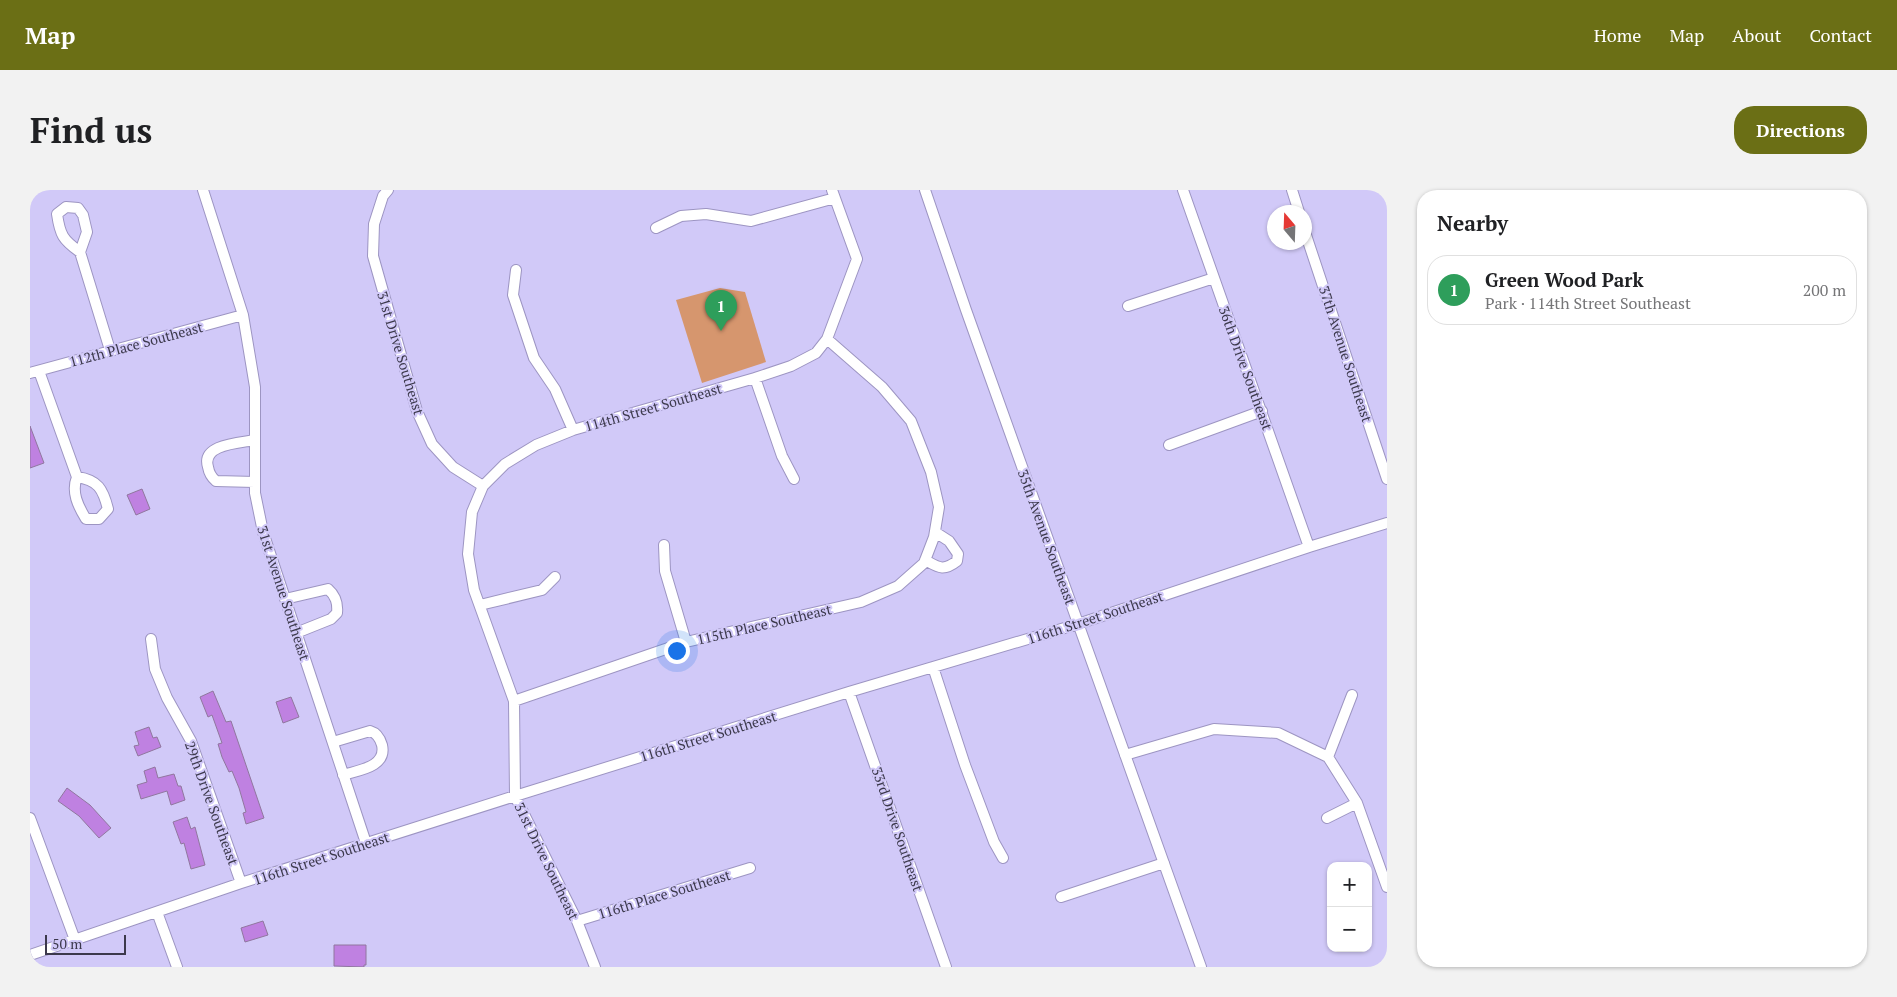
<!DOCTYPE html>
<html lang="en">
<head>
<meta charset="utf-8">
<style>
  :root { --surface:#fff; --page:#f2f2f2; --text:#202124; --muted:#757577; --line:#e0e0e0; --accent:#6b6f15 }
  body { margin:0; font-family:"PT Serif",serif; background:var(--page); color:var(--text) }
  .controls { position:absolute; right:15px; bottom:15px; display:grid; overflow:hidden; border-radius:10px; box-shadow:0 1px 4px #0004 }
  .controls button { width:45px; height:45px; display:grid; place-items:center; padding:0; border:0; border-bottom:1px solid var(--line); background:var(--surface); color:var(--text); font:25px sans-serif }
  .compass { position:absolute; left:1237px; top:15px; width:45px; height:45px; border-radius:50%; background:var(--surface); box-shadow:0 1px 4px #0004; rotate:341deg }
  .scale { position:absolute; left:15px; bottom:12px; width:81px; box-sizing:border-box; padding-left:5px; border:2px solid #3c394c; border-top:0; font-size:14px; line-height:18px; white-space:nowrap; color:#3c394c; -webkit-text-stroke:4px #d1c9f8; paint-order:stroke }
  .you { position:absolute; left:646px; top:460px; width:18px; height:18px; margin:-12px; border:4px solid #fff; border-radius:50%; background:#1a73e8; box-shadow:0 0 0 8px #1a73e833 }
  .badge { display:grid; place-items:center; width:32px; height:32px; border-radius:50%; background:var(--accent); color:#fff; font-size:16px; font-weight:700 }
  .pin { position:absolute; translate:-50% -41px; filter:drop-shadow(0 1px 2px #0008) }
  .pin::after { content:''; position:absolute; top:26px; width:18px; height:15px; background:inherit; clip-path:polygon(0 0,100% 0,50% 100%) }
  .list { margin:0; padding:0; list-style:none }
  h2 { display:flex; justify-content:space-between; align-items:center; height:65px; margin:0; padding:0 20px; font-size:21px }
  h2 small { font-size:16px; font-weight:400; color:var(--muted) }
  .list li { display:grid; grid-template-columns:32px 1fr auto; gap:15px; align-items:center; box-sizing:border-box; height:70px; margin:0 10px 10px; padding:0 10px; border:1px solid var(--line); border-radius:20px }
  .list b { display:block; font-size:19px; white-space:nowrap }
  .list p { margin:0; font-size:16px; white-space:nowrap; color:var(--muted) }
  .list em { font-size:16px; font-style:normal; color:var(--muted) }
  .map { position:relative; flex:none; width:1357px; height:777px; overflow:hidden; border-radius:20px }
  header { display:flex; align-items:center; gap:30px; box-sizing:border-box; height:70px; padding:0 25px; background:var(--accent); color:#fff }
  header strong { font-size:24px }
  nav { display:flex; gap:28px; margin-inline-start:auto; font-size:18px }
  .intro { display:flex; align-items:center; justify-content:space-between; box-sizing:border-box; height:120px; padding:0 30px }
  h1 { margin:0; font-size:35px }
  .button { padding:12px 22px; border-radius:20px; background:var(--accent); color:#fff; font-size:18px; font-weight:700 }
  main { display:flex; gap:30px; padding:0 30px }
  aside { flex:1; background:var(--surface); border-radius:20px; box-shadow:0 1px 4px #0004 }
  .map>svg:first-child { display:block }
  .green { fill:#d6966e }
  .building { fill:#bf81e1; stroke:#90779e }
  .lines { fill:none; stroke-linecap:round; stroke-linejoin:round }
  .minor-casing { stroke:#9d95c2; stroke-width:12 }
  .minor { stroke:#fff; stroke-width:10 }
  .labels { text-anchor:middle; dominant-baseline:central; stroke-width:4; stroke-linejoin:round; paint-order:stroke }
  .street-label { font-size:14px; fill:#3c394c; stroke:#d1c9f8 }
</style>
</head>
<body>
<header>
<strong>Map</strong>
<nav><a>Home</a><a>Map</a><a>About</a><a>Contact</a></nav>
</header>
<div class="intro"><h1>Find us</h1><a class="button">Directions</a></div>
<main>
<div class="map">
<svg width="1357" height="777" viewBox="0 0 1357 777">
  <rect width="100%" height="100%" fill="#d1c9f8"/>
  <path class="green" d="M690 98 715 102 736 172 672 193 646 110Z"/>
  <path class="building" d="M0 236 14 273 0 278Z
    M112 299 120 319 106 325 97 305Z
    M183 501 196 532 201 531 234 628 216 634 213 623 216 622 209 598 202 581 199 582 192 567 188 554 192 553 182 525 178 527 170 507Z
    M261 507 269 527 253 533 246 512Z
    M119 537 123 548 127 547 131 557 108 566 104 556 109 555 105 542Z
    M125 577 128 588 144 584 148 596H151L155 610 141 615 137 601 111 609 107 595 117 592 114 581Z
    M37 598 60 615 81 638 69 648 49 626 28 611Z
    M157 627 161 639 165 637 175 675 161 679 154 653 151 654 143 632Z
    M233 731 238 745 215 752 211 738Z
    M304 755H336V775H334V777L304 776Z"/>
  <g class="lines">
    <defs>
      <path id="minor" d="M173 0 213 125 225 197V303L233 342 336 653
        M358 0 353 6 344 34 343 66 387 221 402 254 423 277 453 296
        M895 0 936 120 1171 777
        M1153 0 1279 357
        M1262 0 1269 22
        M626 38 651 26 676 24 721 31 805 8
        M1274 39 1357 289
        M50 62C33 50 30 45 27 24L36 17 48 18 53 25 57 42 50 62 80 160
        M486 80 483 105 504 168 525 199 543 240
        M1098 116 1184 88
        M9 181 47 287C41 302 48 316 56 329H69L78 319C73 299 68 290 47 287
        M0 183 213 125
        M725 188 752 266 764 289
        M225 250C210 253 171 254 178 277 179 283 181 287 186 291L225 292
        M1139 255 1232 221
        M634 355 635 381 656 452
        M895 370C908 377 913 382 927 371L928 364 919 351 905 342
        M255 409 298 399C306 406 308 413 307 423L301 429 266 443
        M450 415 512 400 525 387
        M121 449 125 479 137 508 161 551 211 693
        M903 477 935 575 964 652 973 668
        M819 502 916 777
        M484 511 656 452 831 412 868 396 894 373 904 347 909 317 901 282 881 231 852 197 797 149
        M303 552 340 541C347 543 350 548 352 555 357 577 329 580 313 585
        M1095 565 1184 539 1248 543 1298 567 1327 613 1357 697
        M1298 567 1322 505
        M0 628 45 750
        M1297 628 1327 613
        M1031 707 1134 673
        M127 722 147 777
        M547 731 720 678
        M0 765 211 693 485 606 819 502 1048 434 1279 357 1357 333
        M565 777 547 731 485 606 484 511 444 400 438 364 442 322 453 296 475 274 506 255 543 240 725 188 761 176 786 163 797 149 827 69 802 0"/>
    </defs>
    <use href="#minor" class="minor-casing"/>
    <use href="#minor" class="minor"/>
  </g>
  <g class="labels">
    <g class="street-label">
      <text transform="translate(106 154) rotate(-15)">112th Place Southeast</text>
      <text transform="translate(371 163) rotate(73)">31st Drive Southeast</text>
      <text transform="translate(1316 164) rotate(72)">37th Avenue Southeast</text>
      <text transform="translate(1216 178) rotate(70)">36th Drive Southeast</text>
      <text transform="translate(623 217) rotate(-16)">114th Street Southeast</text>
      <text transform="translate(1017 347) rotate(70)">35th Avenue Southeast</text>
      <text transform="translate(254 403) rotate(72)">31st Avenue Southeast</text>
      <text transform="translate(1065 427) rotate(-18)">116th Street Southeast</text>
      <text transform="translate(734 434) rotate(-13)">115th Place Southeast</text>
      <text transform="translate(678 546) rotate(-17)">116th Street Southeast</text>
      <text transform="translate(182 613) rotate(70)">29th Drive Southeast</text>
      <text transform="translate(868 639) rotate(71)">33rd Drive Southeast</text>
      <text transform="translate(291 668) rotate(-18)">116th Street Southeast</text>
      <text transform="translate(517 671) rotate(64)">31st Drive Southeast</text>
      <text transform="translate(634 704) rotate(-17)">116th Place Southeast</text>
    </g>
  </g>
</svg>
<div class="controls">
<button>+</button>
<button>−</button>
</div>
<svg class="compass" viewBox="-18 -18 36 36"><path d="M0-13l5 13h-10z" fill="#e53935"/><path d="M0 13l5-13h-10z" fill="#757577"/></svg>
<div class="scale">50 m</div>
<div class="you"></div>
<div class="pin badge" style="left:691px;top:141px;background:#2e9e5b">1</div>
</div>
<aside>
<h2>Nearby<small></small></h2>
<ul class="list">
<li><span class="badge" style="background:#2e9e5b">1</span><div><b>Green Wood Park</b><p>Park · 114th Street Southeast</p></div><em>200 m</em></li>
</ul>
</aside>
</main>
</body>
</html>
